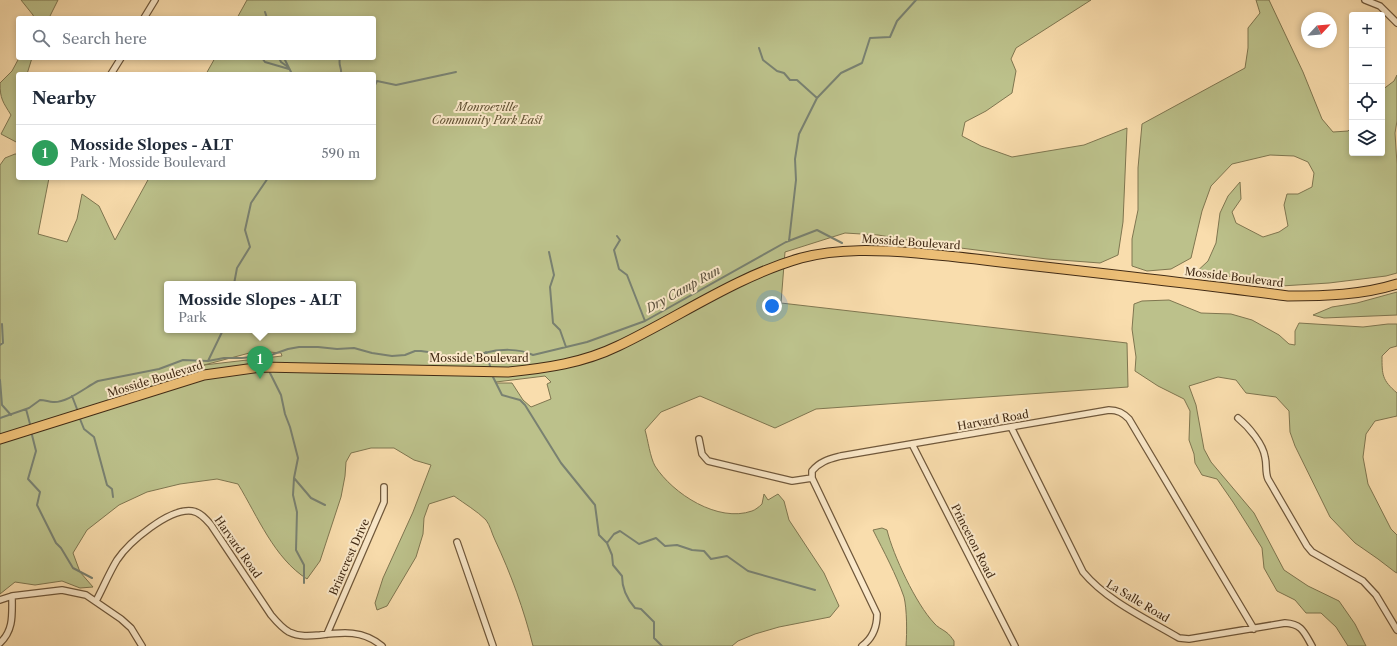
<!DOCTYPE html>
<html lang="en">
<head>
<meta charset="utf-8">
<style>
  :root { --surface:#fff; --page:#f2f2f3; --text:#1f2937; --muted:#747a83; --line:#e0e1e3; --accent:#8f2418 }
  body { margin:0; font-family:"Libre Caslon Text",serif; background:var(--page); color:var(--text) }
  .controls { position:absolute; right:12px; top:12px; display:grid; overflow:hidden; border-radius:4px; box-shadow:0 2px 6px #0003 }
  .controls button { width:36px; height:36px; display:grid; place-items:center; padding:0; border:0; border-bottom:1px solid var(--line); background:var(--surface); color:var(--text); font:20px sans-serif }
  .compass { position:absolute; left:1301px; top:12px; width:36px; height:36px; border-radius:50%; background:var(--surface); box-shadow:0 2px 6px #0003; rotate:64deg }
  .you { position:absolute; left:772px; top:306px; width:14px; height:14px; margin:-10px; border:3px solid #fff; border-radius:50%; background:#1a73e8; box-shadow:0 0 0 6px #1a73e833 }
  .badge { display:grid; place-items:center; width:26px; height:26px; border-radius:50%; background:var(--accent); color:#fff; font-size:13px; font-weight:700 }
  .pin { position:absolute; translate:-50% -33px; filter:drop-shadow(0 1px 2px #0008) }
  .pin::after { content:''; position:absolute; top:21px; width:14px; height:12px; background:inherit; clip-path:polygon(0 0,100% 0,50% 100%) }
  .popup { position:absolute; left:164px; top:281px; width:192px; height:52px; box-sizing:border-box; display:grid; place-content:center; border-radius:4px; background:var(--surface); filter:drop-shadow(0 1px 3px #0005); font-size:13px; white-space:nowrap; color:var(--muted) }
  .popup b { font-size:15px; color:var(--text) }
  .popup::after { content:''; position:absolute; left:50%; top:100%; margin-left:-8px; border:8px solid transparent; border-top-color:var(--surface) }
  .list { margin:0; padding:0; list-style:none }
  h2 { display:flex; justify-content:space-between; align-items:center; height:52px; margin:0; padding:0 16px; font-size:17px }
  h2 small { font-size:13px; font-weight:400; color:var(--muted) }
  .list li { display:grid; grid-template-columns:26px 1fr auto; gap:12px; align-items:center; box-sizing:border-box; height:56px; padding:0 16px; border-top:1px solid var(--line) }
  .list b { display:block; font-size:15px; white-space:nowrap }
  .list p { margin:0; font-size:13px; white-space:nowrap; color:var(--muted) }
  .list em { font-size:13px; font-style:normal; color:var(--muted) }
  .icon { flex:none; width:22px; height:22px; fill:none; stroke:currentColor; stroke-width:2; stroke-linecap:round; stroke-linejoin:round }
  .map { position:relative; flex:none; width:1397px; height:646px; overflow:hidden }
  .search { position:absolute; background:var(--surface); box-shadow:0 2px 6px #0003; left:16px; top:16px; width:360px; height:44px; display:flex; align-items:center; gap:10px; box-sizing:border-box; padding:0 14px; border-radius:4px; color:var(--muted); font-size:15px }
  .panel { position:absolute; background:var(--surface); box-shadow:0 2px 6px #0003; left:16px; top:72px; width:360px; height:108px; border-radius:4px }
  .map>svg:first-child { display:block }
  .green { fill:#bcc18b; stroke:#7f7650; fill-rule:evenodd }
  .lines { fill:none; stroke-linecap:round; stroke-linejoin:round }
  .stream { stroke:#798171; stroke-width:2 }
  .minor-casing { stroke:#70583b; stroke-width:8 }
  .primary-casing { stroke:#422b15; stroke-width:11 }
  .minor { stroke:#fbe9ca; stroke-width:5.5 }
  .primary { stroke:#ecbe76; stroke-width:9 }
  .labels { text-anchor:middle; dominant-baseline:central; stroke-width:4; stroke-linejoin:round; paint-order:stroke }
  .park-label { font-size:11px; font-style:italic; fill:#605032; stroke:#fbe9ca }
  .street-label { font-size:11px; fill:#422b15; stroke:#fbe9ca }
  .water-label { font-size:12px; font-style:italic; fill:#594f3c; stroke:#fbe9ca }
</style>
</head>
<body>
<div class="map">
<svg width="1397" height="646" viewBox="0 0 1397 646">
  <rect width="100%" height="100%" fill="#f9ddad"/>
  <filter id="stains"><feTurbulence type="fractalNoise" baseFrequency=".005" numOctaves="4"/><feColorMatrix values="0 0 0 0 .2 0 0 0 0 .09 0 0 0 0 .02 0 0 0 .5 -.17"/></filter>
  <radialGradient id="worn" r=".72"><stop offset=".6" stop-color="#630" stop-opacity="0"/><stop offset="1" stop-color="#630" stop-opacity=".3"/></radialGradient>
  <path class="green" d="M21 0H58L49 18H34L33 15Z
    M247 0H1091L1016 48 1011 59 1016 71 1012 93 986 111 965 122 962 136 981 146 1012 157 1084 145 1127 128 1123 222 1118 255 1100 263 1047 259 937 245 878 235 845 233 785 252 781 303 1127 343 1128 387 816 409 775 428 700 396 661 412 645 430C648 440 650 457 655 466 673 494 718 523 752 511 755 510 759 507 762 504L764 494 768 500 778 494 784 501 789 520 824 573 839 606 830 617 779 627 755 634 738 641 732 646H533C524 610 511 574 495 540 492 534 490 525 486 520 477 511 465 504 454 496L429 504 424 518 423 534 416 557 387 606 377 610 375 603 383 578 413 512 431 465 414 460 394 448H371L351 453 346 462 345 476 341 497 320 561 307 579C274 558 258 517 238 484L217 479 180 484 147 492 119 505 87 530 73 553 80 572 93 587 80 588 62 581 35 585 15 582 0 594V165L5 158 15 154H18V178H49L38 234 67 242 77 219 82 194 99 206 115 240 149 178H374V74H206L215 58H374V18H237ZM167 284H353V330H167ZM257 351 281 353 282 356 204 365ZM545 376 551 382 547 384 551 399 531 407 523 400 512 383H497L496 382Z
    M1256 0H1269L1303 72 1322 119 1333 132 1348 131 1352 127V153H1382V90L1394 81 1397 75V121L1395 133 1397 164V273L1386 276 1329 283 1281 286 1227 276H1192L1208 261 1216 243 1220 213 1228 196 1240 182 1241 199 1232 212 1236 223 1263 237 1279 232 1288 226 1284 205 1287 194H1298L1312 187 1314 173 1308 162 1294 156 1270 155 1232 164 1211 186 1202 211 1191 258 1171 269 1147 271 1132 266V239L1138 210V168L1142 124 1245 68 1248 48V28L1260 13Z
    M19 58H32L27 74H18V143L1 134 11 115C3 102 0 99 0 83L12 71Z
    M1397 292V315L1324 318 1313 315 1332 307 1357 303Z
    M1169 300 1201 313 1231 314 1252 320 1279 335 1289 344 1295 345V331L1299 323 1363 327 1388 324H1397V346L1390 348 1382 356C1382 375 1382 380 1397 393V416L1375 421 1366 434 1363 457 1368 484 1391 529 1397 535V573L1395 572 1378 559 1355 543 1330 517 1295 446 1290 432 1289 411 1276 397 1246 393 1236 380 1218 377 1189 386 1196 405 1204 449 1211 462 1254 513 1284 570 1308 586 1339 601 1355 624 1366 646H1348L1336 627 1321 613H1306L1295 600 1277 591 1264 568 1262 548 1233 502 1217 479 1202 475 1195 463 1194 454 1189 440 1190 411 1184 399 1158 386 1135 371 1136 357 1132 329 1134 304 1142 301Z
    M882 528 887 530C893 555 916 604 934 623 937 627 942 629 946 632 949 634 952 638 954 641V646H906C907 633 907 609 904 597 896 574 884 552 873 530Z"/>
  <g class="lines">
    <path class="stream" d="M265 12 267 18
      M759 48 763 60 777 71 784 73 790 80H797L817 98
      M262 58 265 62 289 69
      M279 58 281 62 288 67
      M284 58 292 74
      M340 58C338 66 342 67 341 74
      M374 87 377 81 396 85 456 72
      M617 236 620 240 614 250 619 269 627 275 645 321
      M789 241 796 180 795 159 799 134 817 98 841 73 862 63 870 38 890 37 897 21 916 0
      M549 252 554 275 550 287 553 323 560 330 566 347
      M234 284 237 268 250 247 245 230 251 203 268 178
      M0 345 3 343 2 324
      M486 352 490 366
      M262 356 265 362
      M208 361 223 330
      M270 373 281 395 285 414 290 427 298 458 294 478 293 495 297 512 296 550 304 565V583
      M493 377 502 395 520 400 525 405 561 463 595 505 599 535 607 543 612 555 613 565 622 576C622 587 627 599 635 608L641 609 654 622V638L662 646
      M0 380 2 405 11 415
      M72 396 77 409
      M26 409 30 424
      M0 418 29 408 40 400C45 400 49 402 53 402 67 403 86 387 98 381L159 369 183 360 208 361 224 358H242L271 355 288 349 299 347H318L337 349 354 348 372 353 392 356 405 355 415 351H421C434 352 447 358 460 358 469 358 476 355 484 353 499 349 519 348 533 355L587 342 645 321 786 242 817 230 842 243
      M80 419 84 429 94 437 107 485 112 489 113 497
      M32 435 36 451 28 479 40 492 37 505 56 543 61 548 73 568 92 578
      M294 478 311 498 325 505
      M607 543 614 534 620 531 639 544 656 538 665 546 677 545 692 550 704 551 711 559 727 556 748 571 815 590"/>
    <defs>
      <path id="minor" d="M1365 0 1380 6 1397 23
        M144 18 155 0
        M111 74 121 58
        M1238 418C1249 427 1263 444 1265 457 1267 465 1265 472 1268 479L1307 546 1312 552 1363 581 1376 595 1397 630
        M1011 427 1083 572C1107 601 1147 619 1179 638L1189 639 1285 623C1302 624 1304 632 1312 646
        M699 439 702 454 708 461 792 481 812 478
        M912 444 1015 646
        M457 542 493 646
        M0 600 12 596 62 590 86 595 121 619 131 628 142 646
        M96 601C103 588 109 573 117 560 129 542 169 508 192 511 200 512 206 519 211 525L271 615C276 621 282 628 289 632 299 637 310 636 320 635 343 632 363 630 382 646
        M327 634 384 502V487
        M0 643C14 630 12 614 12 596
        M862 646C873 638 877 627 877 614L812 478V471C820 461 830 459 841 456L1109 410C1118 410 1123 413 1129 419L1254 629"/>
      <path id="primary" d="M0 439 204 375 261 367 508 372C547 368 583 363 618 346 679 317 735 277 801 258 839 248 879 250 917 253 951 256 985 260 1018 264 1108 274 1198 284 1288 296 1325 296 1362 295 1397 284"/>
    </defs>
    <use href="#minor" class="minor-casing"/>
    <use href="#primary" class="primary-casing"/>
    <use href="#minor" class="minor"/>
    <use href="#primary" class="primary"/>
  </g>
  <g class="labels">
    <g class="park-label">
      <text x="487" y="107">Monroeville<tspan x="487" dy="13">Community Park East</tspan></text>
    </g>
    <g class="street-label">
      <text transform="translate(911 242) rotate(4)">Mosside Boulevard</text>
      <text transform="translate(1234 277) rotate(7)">Mosside Boulevard</text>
      <text x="479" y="358">Mosside Boulevard</text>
      <text transform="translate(155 379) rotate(-17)">Mosside Boulevard</text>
      <text transform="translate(993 420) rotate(-10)">Harvard Road</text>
      <text transform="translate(973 541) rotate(63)">Princeton Road</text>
      <text transform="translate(238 547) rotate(55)">Harvard Road</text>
      <text transform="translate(349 557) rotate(-66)">Briarcrest Drive</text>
      <text transform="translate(1138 601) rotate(31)">La Salle Road</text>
    </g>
    <g class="water-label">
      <text transform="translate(683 289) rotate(-29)">Dry Camp Run</text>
    </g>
  </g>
  <rect width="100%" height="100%" filter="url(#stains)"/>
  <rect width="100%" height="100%" fill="url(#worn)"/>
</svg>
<div class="controls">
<button>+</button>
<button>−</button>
<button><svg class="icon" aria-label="locate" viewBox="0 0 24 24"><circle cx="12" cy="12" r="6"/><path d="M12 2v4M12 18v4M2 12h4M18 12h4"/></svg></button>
<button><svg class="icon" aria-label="layers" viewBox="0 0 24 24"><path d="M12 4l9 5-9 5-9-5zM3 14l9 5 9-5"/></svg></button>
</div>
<svg class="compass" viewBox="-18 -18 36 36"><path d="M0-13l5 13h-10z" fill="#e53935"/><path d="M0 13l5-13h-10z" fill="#747a83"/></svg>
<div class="you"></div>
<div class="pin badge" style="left:260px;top:379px;background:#2e9e5b">1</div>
<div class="popup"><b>Mosside Slopes - ALT</b>Park</div>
<div class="search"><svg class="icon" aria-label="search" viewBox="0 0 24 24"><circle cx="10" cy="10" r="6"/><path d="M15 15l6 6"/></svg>Search here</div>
<section class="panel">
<h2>Nearby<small></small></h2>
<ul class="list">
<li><span class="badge" style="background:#2e9e5b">1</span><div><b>Mosside Slopes - ALT</b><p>Park · Mosside Boulevard</p></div><em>590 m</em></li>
</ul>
</section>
</div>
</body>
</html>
